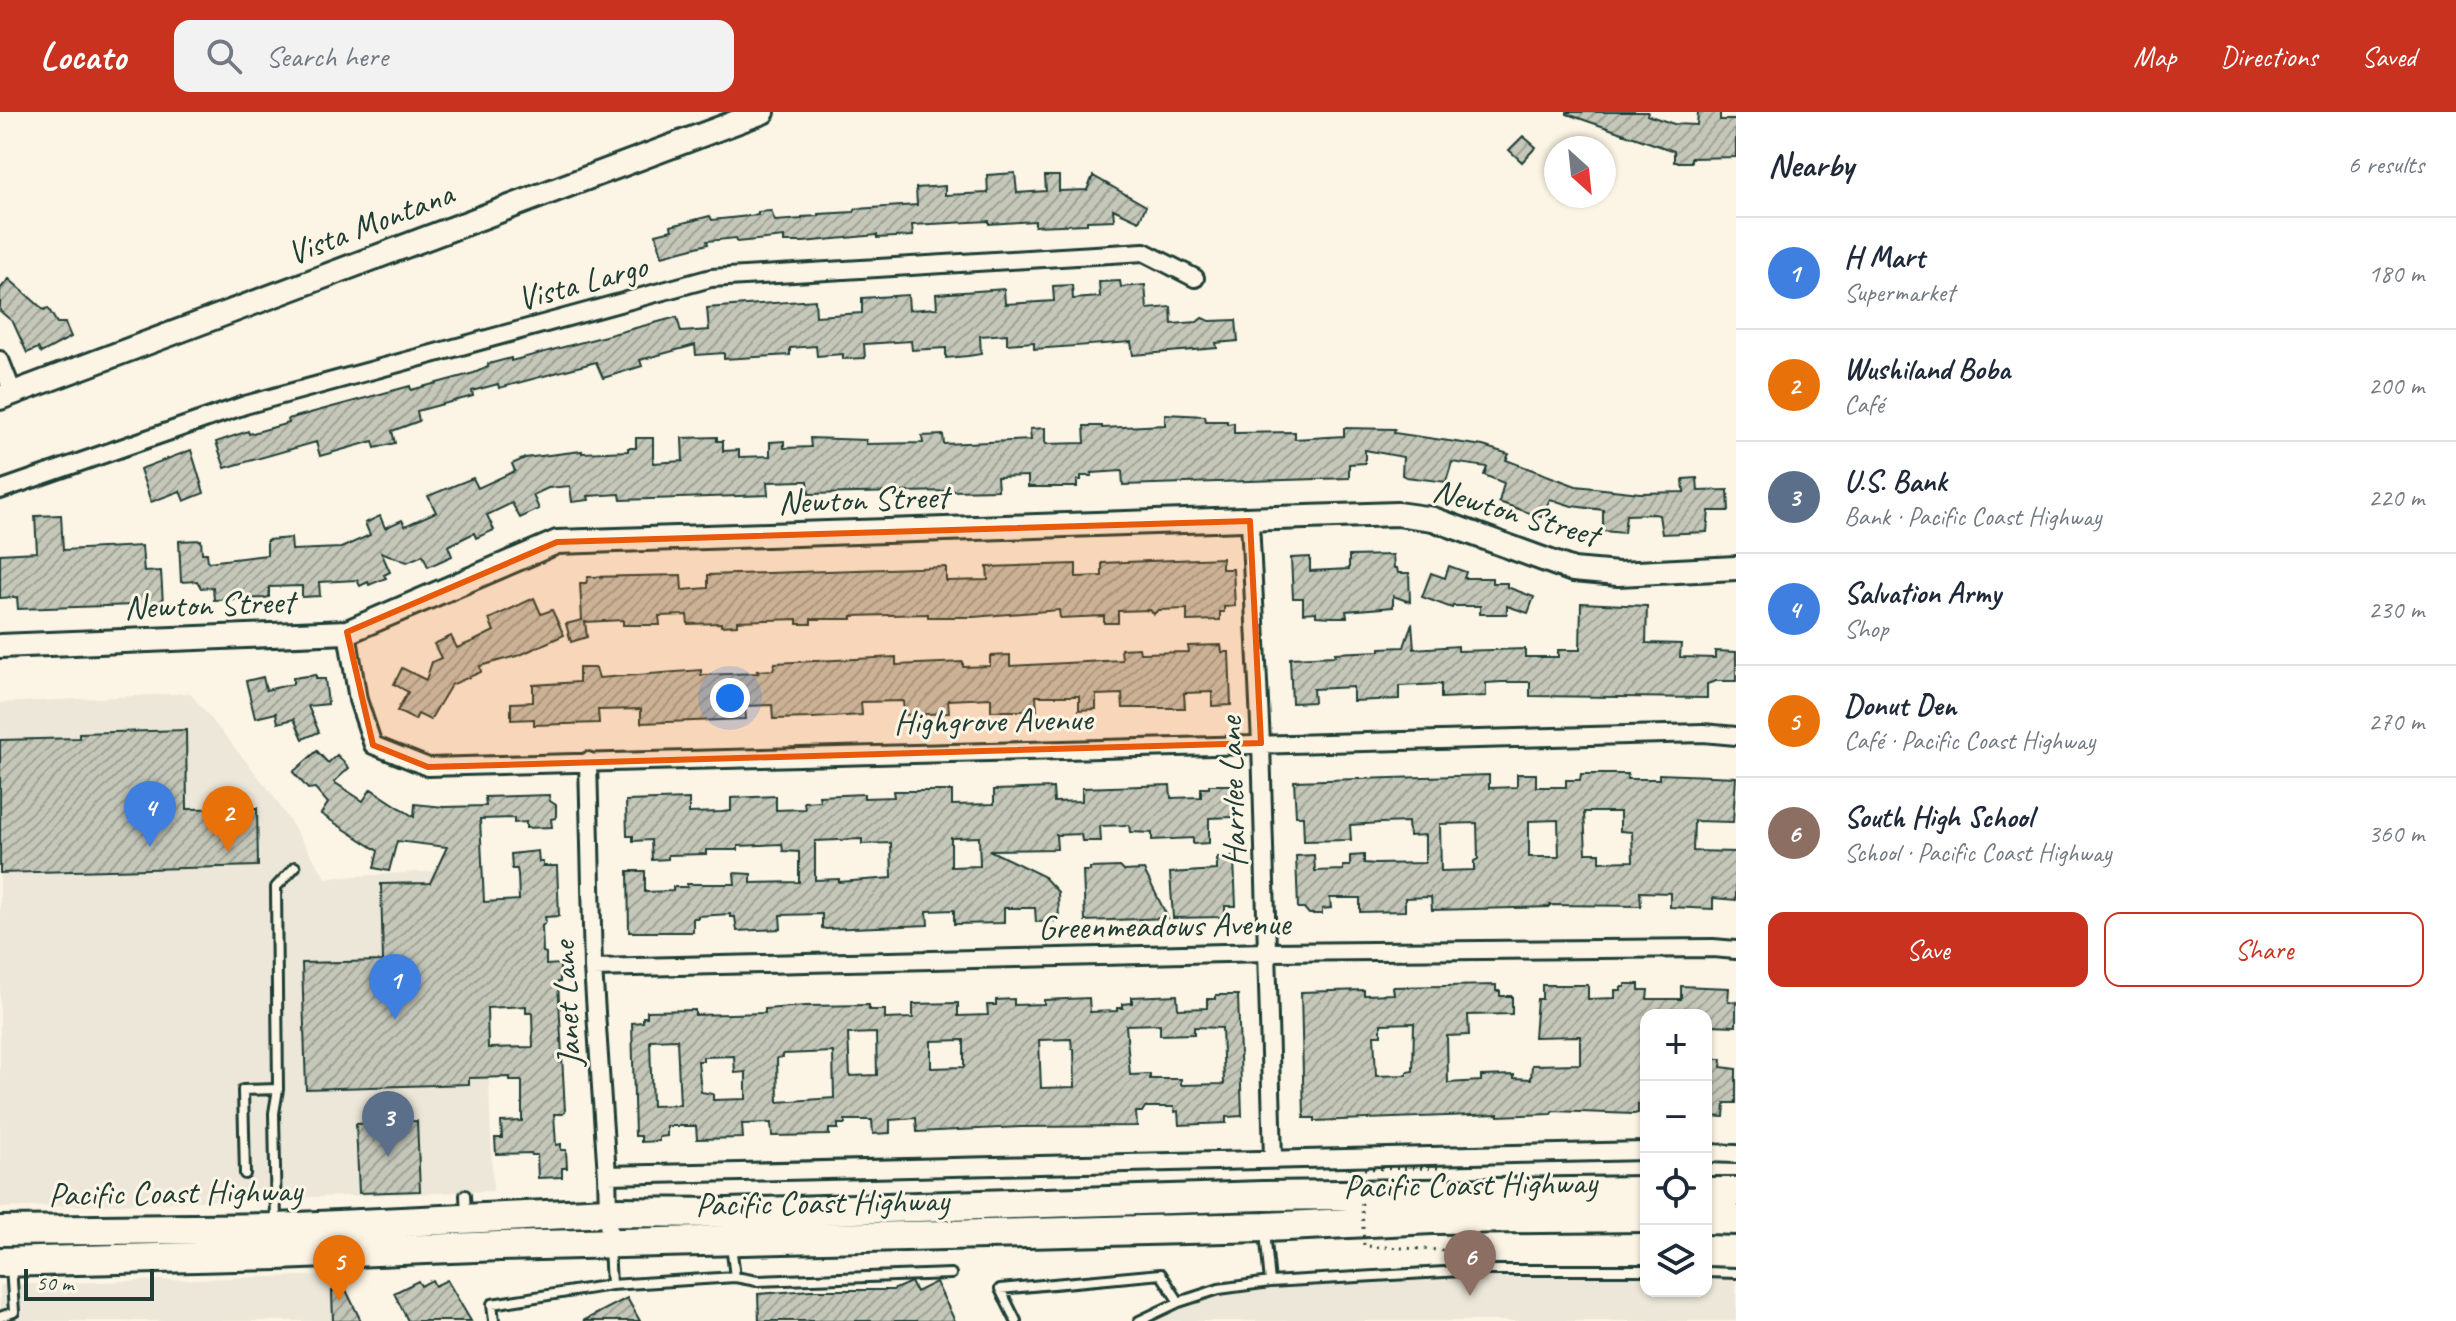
<!DOCTYPE html>
<html lang="en">
<head>
<meta charset="utf-8">
<style>
  :root { --surface:#fff; --page:#f2f2f3; --text:#1f2937; --muted:#747a83; --line:#e0e1e3; --accent:#c8321e }
  body { margin:0; font-family:Caveat,sans-serif; background:var(--page); color:var(--text) }
  .controls { position:absolute; right:24px; bottom:24px; display:grid; overflow:hidden; border-radius:16px; box-shadow:0 2px 6px #0004 }
  .controls button { width:72px; height:72px; display:grid; place-items:center; padding:0; border:0; border-bottom:2px solid var(--line); background:var(--surface); color:var(--text); font:40px sans-serif }
  .compass { position:absolute; left:1544px; top:24px; width:72px; height:72px; border-radius:50%; background:var(--surface); box-shadow:0 2px 6px #0004; rotate:153deg }
  .scale { position:absolute; left:24px; bottom:20px; width:130px; box-sizing:border-box; padding-left:8px; border:4px solid #1f3d34; border-top:0; font-size:22px; line-height:28px; white-space:nowrap; color:#1f3d34; -webkit-text-stroke:6px #fcf5e5; paint-order:stroke }
  .you { position:absolute; left:730px; top:586px; width:28px; height:28px; margin:-20px; border:6px solid #fff; border-radius:50%; background:#1a73e8; box-shadow:0 0 0 12px #1a73e833 }
  .badge { display:grid; place-items:center; width:52px; height:52px; border-radius:50%; background:var(--accent); color:#fff; font-size:26px; font-weight:700 }
  .pin { position:absolute; translate:-50% -66px; filter:drop-shadow(0 2px 4px #0008) }
  .pin::after { content:''; position:absolute; top:42px; width:28px; height:24px; background:inherit; clip-path:polygon(0 0,100% 0,50% 100%) }
  .list { margin:0; padding:0; list-style:none }
  h2 { display:flex; justify-content:space-between; align-items:center; height:104px; margin:0; padding:0 32px; font-size:34px }
  h2 small { font-size:26px; font-weight:400; color:var(--muted) }
  .list li { display:grid; grid-template-columns:52px 1fr auto; gap:24px; align-items:center; box-sizing:border-box; height:112px; padding:0 32px; border-top:2px solid var(--line) }
  .list b { display:block; font-size:30px; white-space:nowrap }
  .list p { margin:0; font-size:26px; white-space:nowrap; color:var(--muted) }
  .list em { font-size:26px; font-style:normal; color:var(--muted) }
  .actions { display:flex; gap:16px; padding:24px 32px }
  .actions a { flex:1; padding:18px 0; border:2px solid var(--accent); border-radius:16px; text-align:center; font-size:28px; color:var(--accent) }
  .actions .main { background:var(--accent); color:#fff }
  .icon { flex:none; width:44px; height:44px; fill:none; stroke:currentColor; stroke-width:2; stroke-linecap:round; stroke-linejoin:round }
  .map { position:relative; flex:none; width:1736px; height:1209px; overflow:hidden }
  header { display:flex; align-items:center; gap:48px; box-sizing:border-box; height:112px; padding:0 40px; background:var(--accent); color:#fff }
  header strong { font-size:38px }
  nav { display:flex; gap:44px; margin-inline-start:auto; font-size:28px }
  .search { width:560px; height:72px; background:var(--page); display:flex; align-items:center; gap:20px; box-sizing:border-box; padding:0 28px; border-radius:16px; color:var(--muted); font-size:30px }
  main { display:flex }
  aside { flex:1; background:var(--surface) }
  .map>svg:first-child { display:block }
  .built { fill:#ece7d8 }
  .building { fill:url(#building-hatch); stroke:#1f3d34; stroke-width:2; fill-rule:evenodd }
  .lines { fill:none; stroke-linecap:round; stroke-linejoin:round }
  .service-casing { stroke:#1f3d34; stroke-width:14 }
  .minor-casing { stroke:#1f3d34; stroke-width:22 }
  .tertiary-casing { stroke:#1f3d34; stroke-width:28 }
  .trunk-casing { stroke:#1f3d34; stroke-width:34 }
  .service { stroke:#fcf5e5; stroke-width:8 }
  .minor { stroke:#fcf5e5; stroke-width:16 }
  .tertiary { stroke:#fcf5e5; stroke-width:22 }
  .trunk { stroke:#fcf5e5; stroke-width:28 }
  .path-bridge { stroke:#1f3d34; stroke-width:3; stroke-dasharray:2 6; stroke-linecap:butt }
  .marked { fill:#e8590c; fill-opacity:0.2; stroke:#e8590c; stroke-width:6; stroke-linejoin:round }
  .labels { text-anchor:middle; dominant-baseline:central; stroke-width:6; stroke-linejoin:round; paint-order:stroke }
  .street-label { font-size:34px; fill:#1f3d34; stroke:#fcf5e5 }
</style>
</head>
<body>
<header>
<strong>Locato</strong>
<div class="search"><svg class="icon" aria-label="search" viewBox="0 0 24 24"><circle cx="10" cy="10" r="6"/><path d="M15 15l6 6"/></svg>Search here</div>
<nav><a>Map</a><a>Directions</a><a>Saved</a></nav>
</header>
<main>
<div class="map">
<svg width="1736" height="1209" viewBox="0 0 1736 1209">
  <defs>
    <pattern id="building-hatch" width="6" height="6" patternUnits="userSpaceOnUse" patternTransform="scale(2)"><rect width="6" height="6" fill="#c5c7b9"/><path d="M-1 1l2-2M0 6l6-6M5 7l2-2" fill="none" stroke="#9fa397"/></pattern>
  </defs>
  <rect width="100%" height="100%" fill="#fcf5e5"/>
  <filter id="ink" filterUnits="userSpaceOnUse"><feTurbulence type="fractalNoise" baseFrequency=".0125" numOctaves="2"/><feDisplacementMap in="SourceGraphic" scale="16" xChannelSelector="R" yChannelSelector="G"/><feConvolveMatrix kernelMatrix="1 2 1 2 8 2 1 2 1" color-interpolation-filters="sRGB"/></filter>
  <g filter="url(#ink)">
    <path class="built" d="M190 581 271 680 326 766 481 756 493 1079 0 1096V591Z
      M1479 1158 1646 1160V1179H1706V1161H1736V1209H1145L1179 1190 1270 1170Z
      M335 1163 359 1209H0V1173Z"/>
    <path class="building" d="M1567 0H1648L1647 3 1674 12 1697 13 1698 0H1720V8H1736V45L1691 46V50H1674V39L1567 2Z
      M1523 24 1536 35 1522 50 1509 38Z
      M1015 61 1017 81 1046 79 1045 64H1059V79L1087 78 1093 64 1146 94 1139 109 1113 97 1114 108 1087 109V112L1035 114V109L989 112V109L912 113 913 124 877 126V123L803 130H784V125L737 130 736 126 707 129 708 132 662 144 656 122 672 118 671 114 710 104 712 108 758 103V100L771 99 775 109 802 107V105L819 104V102L854 100 856 97 917 93 916 76 945 74V83L988 81 987 63Z
      M9 167 44 198 48 196 57 211H65L71 225 41 241 38 236 27 241 13 210 0 199V177Z
      M1120 169 1121 175 1145 173 1147 197 1171 195 1172 212 1197 210 1202 206 1210 209 1236 208 1238 229 1216 231 1217 236 1133 243 1131 230 1034 237V230L1007 232V222L980 224 981 242 968 244 946 246V236L912 238 911 229 864 232 865 246 843 247V242L817 244 816 234 790 236V243L724 247V241L696 243 695 233 640 248 642 254 603 266 596 250 499 276 498 272 472 279 473 284 417 299 419 309 392 319 395 331 375 336 373 329 320 344 316 330 225 356 216 330 248 319 249 322 289 311 288 307 410 274 411 278 474 261 488 255V252L511 246V249L677 205 681 220 709 218 707 196 815 188 816 204 862 201V186L908 183 909 198 937 196 936 182 1004 177 1005 192 1054 189 1053 174 1072 173 1073 187 1100 185 1099 170Z
      M1165 302 1205 304 1206 309H1227V312L1234 311V321L1295 320V327L1344 324V316L1395 317 1394 321 1483 334 1509 342 1506 348 1576 374 1640 381 1684 380 1683 367 1697 366 1698 379 1728 378 1729 399H1709L1707 420 1662 422 1659 403 1654 402 1626 403 1624 421 1603 419V398L1572 394 1550 387 1541 405 1499 390 1504 371 1484 363 1487 355 1452 350 1446 370 1406 365 1402 363 1403 345 1365 338V351L1349 352V366L1123 373 1122 359 1092 361V364H1081V368H1077V375H1028V364L997 365 998 378 809 382 808 369H803L767 370 768 383 621 388 620 382 588 384 589 388 572 390 570 374 548 376 533 383 539 397 520 406 512 391 487 403 494 418 476 426 474 421 448 434 452 444 428 455 423 443 407 450 381 440 390 460 384 463 386 466 369 473 368 470 360 474 357 468 319 470 320 484 302 485V474L269 475V485L265 486 214 488 213 475 201 476 197 469 181 470 179 429 201 428 202 441H207L208 450 267 443V428L291 426 292 438 341 436 370 423 365 411 380 404 385 416 402 408 405 414 436 400 428 384 473 366 478 376 515 359 512 352 525 346 582 339V341L628 339V336H636V326H653V351L683 349 682 326 717 325V329H723V339L739 338V345L770 344V330L784 329V336L811 335 810 326 866 328V332L923 331 922 324 943 323 944 332 1011 329 1031 328 1030 317 1045 316V332L1085 331 1084 314H1102V316L1165 313Z
      M191 338 204 381 184 389 180 379 151 390 140 357Z
      M61 403 63 438 142 434 144 460 161 459 163 492 18 497 17 485 0 486V442L37 440 35 404Z
      M1393 443 1394 456H1397L1398 461H1409L1410 490 1393 484V495L1346 499 1347 505H1333L1316 504V500L1303 501V486H1293L1291 446 1310 445V459L1349 457V444Z
      M1222 446V457H1233L1235 494 1224 495V500H1220V508L1187 509V497L1158 498 1154 502 1150 498 1118 499V511H1104V504L1060 506 1059 498 973 505H928V502L852 504V507H811V512H797V507L737 509V513L721 514V511L688 512 687 503 659 504 660 513H623V508L585 510 587 525 571 530 566 512 582 508 580 471H586L588 465 681 463 682 478 708 476V463L946 455V469L988 468 987 455 1076 452V465L1102 464V451Z
      M1449 454 1466 460 1464 466H1492V471H1507V475L1534 485 1528 501 1507 494V502H1480V494H1453L1452 496 1422 485 1431 461 1445 466Z
      M534 486 541 502 552 498 564 523 520 543 480 554 481 560 451 573 430 608 418 602 415 608 397 599 408 580 394 572 402 556 426 568 432 550 441 546 434 532 451 524 457 536 476 528 494 519 489 507Z
      M1581 491 1647 494 1646 531 1681 532 1680 545 1715 546V539L1736 540V569H1716L1707 572V586L1530 584V570H1502L1486 571V584L1441 586V572L1399 574V587L1353 589V575L1313 577 1314 590 1292 591 1290 546 1336 544 1335 541 1380 539V536L1404 535 1412 511 1414 537 1458 534V539L1525 537V545H1558V538H1580Z
      M1221 533 1222 540H1229L1231 593 1212 594V580L1184 581 1185 596H1123L1122 582 1096 583V597L1079 598V584H1036L1037 598 1020 599H991V586L948 588 949 601 904 603 903 589 861 590 862 603 812 606 773 607 772 593 745 594 746 607 641 611V597L598 598 599 611 534 613V607L511 608V591L533 590V573L579 570V556H596L599 566 701 558V563L758 561 757 559 773 558 775 551 896 545V553L963 550V555L990 554V544L1010 543V554L1122 548 1121 537 1139 536 1140 541 1189 540 1188 534Z
      M316 563V567H325L328 592 308 594 319 620 303 627 294 607 278 611 276 601 255 606 246 569 263 565 266 578 293 572V566Z
      M186 618 187 697 257 696 258 754 0 761V628L79 626V621Z
      M317 639 328 651 337 643 349 656 334 670 363 689 371 677 414 705 415 692 444 695 486 694 485 685 549 683 550 689 556 693V706L551 707 552 715 526 716V710L514 711V706L480 707 484 790 519 788 518 762 517 757H512L511 742 538 739 539 750H543V754H557L559 804 545 805 546 810 542 814 543 840 546 841V853L560 852V870H558L565 999 563 1002H554L556 1033 561 1032V1038H566L567 1056H562V1065L538 1066 537 1043H532L531 1041 496 1042 495 1026H502L501 1010 522 1009V969H510V965L469 966V972L306 977 302 851 383 849 381 772 430 771 447 735 397 729 389 759 374 756 378 739 321 702 328 691 315 676 308 677 293 660ZM526 894V901H532L533 935 488 936 487 896Z
      M1517 662H1536V675H1566V668H1580L1581 662H1628L1627 667H1659V662L1736 665 1733 710 1694 709 1693 739 1736 740V788L1713 786V797L1670 795V781L1640 780 1641 794 1550 793V795L1432 798 1431 785 1405 786V799L1360 800V786H1330L1331 796 1322 797V802H1309L1304 796H1298L1296 744 1314 743 1315 759 1343 758V754H1350V744L1364 743V751L1376 752 1425 751V723L1409 724 1408 710 1381 711 1350 713 1351 728 1304 729 1303 704H1296L1294 669 1489 663V676L1517 675ZM1584 700H1620V719L1632 720 1633 749 1600 750V741H1586ZM1558 708 1559 745H1529V709ZM1477 711 1478 747 1474 749V758L1441 759 1440 712Z
      M1170 673 1171 686 1201 685V676H1209V673H1232L1233 705 1209 706V731L1193 732V726L1152 728V721L1130 720 1129 713 1100 714 1101 729H1082L1081 722 1056 723 1057 737 989 738 1043 764 1058 780 1059 809 1036 810 1035 796H1004V811L954 812V798L927 799 928 813 826 817 822 816V802L780 803 781 817 737 819 735 805H730V802L698 804V806H693V820H629L628 759H645V780L673 779V775H687V772H735L734 761 751 762V771L799 770V740L783 739 782 732 738 734V738H706V742L668 743V747L652 748 651 728 633 729V724H627L626 689 689 687V701L722 700 731 699V686L776 684V698L805 697 804 690 820 689 819 684 864 682V686L894 685 893 679H952V693L994 692V678L1053 676 1054 690 1082 689V676ZM979 725 980 754 951 755V726ZM862 727V732L891 731 892 766 839 770V767L815 768V729Z
      M1217 745H1232V749L1234 748 1236 794H1225V803L1221 805 1173 806 1170 761 1217 758Z
      M1120 755 1124 759 1144 758 1168 806 1085 809 1083 759H1090V756Z
      M1625 872H1639V878H1648L1647 887H1681V874L1729 876 1728 889 1736 890V914L1710 913V903H1646V992H1638V1001L1634 1002 1553 999 1551 1002 1498 1004V1002L1315 1009V1006H1304L1301 880 1364 878V883L1394 882 1393 875 1496 873V879H1500V884H1512V902L1468 903 1469 923 1447 924 1448 971 1481 969V964L1514 963V966L1531 967 1532 953 1580 952V924L1534 925 1537 887H1542V873H1588V887L1615 886V878H1621V875H1625ZM1414 911 1413 959 1407 960V963L1376 964 1374 923H1381V912Z
      M1177 883 1178 897 1207 896V887H1216V883H1238L1242 1004 1226 1005V1011L1179 1013 1178 999 1175 1000 1174 995H1145L1142 1000H1136L1137 1014 1021 1015 917 1020 916 1006 890 1008V1021L873 1022 872 1008H845V1012H838V1017H829V1023L772 1024 771 1011 742 1012 743 1026 697 1027 696 1014H667V1024L659 1025V1029L641 1030V1024H635L632 911 643 910V905H647V899L695 898V903L765 901V897L806 894 869 893V898H885V907L913 906V892L958 891V904L988 903 987 893H996V888L1014 887V893L1044 892V888L1089 886 1090 900 1117 899V896H1123V892L1132 891V885ZM1160 912V923L1194 922V915L1222 916 1224 972 1181 973V967H1150V962L1130 963 1126 913ZM876 921 877 963 850 964 848 922ZM677 927 680 993 652 994 650 928ZM1071 927 1072 937H1074L1075 975 1041 976 1039 928ZM964 928V955L931 956V929ZM833 940 834 986 778 990 777 946 783 945V942ZM734 944 735 961 746 960V987L713 988V982L701 980 698 949H703V945Z
      M1708 947H1722L1721 955 1736 957V991H1725L1724 1005 1706 1004Z
      M417 1009 420 1079 359 1081 356 1012Z
      M432 1168 435 1174 447 1168 471 1209H408L394 1181 418 1169 421 1174Z
      M911 1170 916 1180 936 1170 955 1209H759L758 1182 811 1178H893Z
      M346 1178 361 1209H333L332 1179Z
      M627 1186 640 1209H583Z"/>
    <g class="lines">
      <defs>
        <path id="service" d="M245 1062 243 978 278 977
          M465 1083 466 1102
          M276 1111 274 1001 278 977 276 775 295 755
          M1265 1120 1270 1170
          M731 1133 735 1165 757 1169 951 1162
          M609 1134 611 1173
          M1706 1160 1736 1161
          M0 1205 14 1200 11 1154
          M494 1209 492 1192 611 1173 735 1165
          M1016 1209 1000 1177 1161 1162 1179 1190
          M1139 1209 1179 1190 1219 1177 1270 1170 1479 1158H1646"/>
        <path id="minor" d="M0 248 13 281
          M0 378 245 293 711 166 1144 140 1195 166
          M1250 409 1261 631 1273 1046
          M347 520 358 588 373 633 428 655 1703 621 1736 624
          M588 649 593 856 607 1063 609 1132
          M593 856 1267 840 1713 836 1736 838
          M1706 1041 1736 1042
          M607 1063 1646 1039"/>
        <path id="tertiary" d="M0 286 763 0
          M0 534 347 520 557 430 1397 402 1433 407 1573 458 1618 462 1736 456"/>
        <path id="trunk" d="M1706 1080H1736
          M1706 1107 1736 1108
          M0 1119 277 1116 608 1100 728 1101 1263 1084 1646 1079
          M0 1150 278 1143 500 1134 1265 1115 1432 1107 1646 1105"/>
      </defs>
      <use href="#service" class="service-casing"/>
      <use href="#minor" class="minor-casing"/>
      <use href="#tertiary" class="tertiary-casing"/>
      <use href="#trunk" class="trunk-casing"/>
      <use href="#service" class="service"/>
      <use href="#minor" class="minor"/>
      <use href="#tertiary" class="tertiary"/>
      <use href="#trunk" class="trunk"/>
      <path class="path-bridge" d="M1438 1056 1360 1057 1364 1134 1479 1140"/>
    </g>
  </g>
  <path class="marked" d="M1250 409 1261 631 428 655 373 633 347 520 557 430Z"/>
  <g class="labels">
    <g class="street-label">
      <text transform="translate(370 111) rotate(-21)">Vista Montana</text>
      <text transform="translate(582 170) rotate(-15)">Vista Largo</text>
      <text transform="translate(863 387) rotate(-2)">Newton Street</text>
      <text transform="translate(1516 400) rotate(16)">Newton Street</text>
      <text transform="translate(209 492) rotate(-2)">Newton Street</text>
      <text transform="translate(993 608) rotate(-1)">Highgrove Avenue</text>
      <text transform="translate(1232 680) rotate(-92)">Harrlee Lane</text>
      <text transform="translate(1164 813) rotate(-1)">Greenmeadows Avenue</text>
      <text transform="translate(566 892) rotate(-93)">Janet Lane</text>
      <text transform="translate(1470 1072) rotate(-1)">Pacific Coast Highway</text>
      <text transform="translate(175 1080) rotate(-1)">Pacific Coast Highway</text>
      <text transform="translate(822 1090) rotate(-1)">Pacific Coast Highway</text>
    </g>
  </g>
</svg>
<div class="controls">
<button>+</button>
<button>−</button>
<button><svg class="icon" aria-label="locate" viewBox="0 0 24 24"><circle cx="12" cy="12" r="6"/><path d="M12 2v4M12 18v4M2 12h4M18 12h4"/></svg></button>
<button><svg class="icon" aria-label="layers" viewBox="0 0 24 24"><path d="M12 4l9 5-9 5-9-5zM3 14l9 5 9-5"/></svg></button>
</div>
<svg class="compass" viewBox="-18 -18 36 36"><path d="M0-13l5 13h-10z" fill="#e53935"/><path d="M0 13l5-13h-10z" fill="#747a83"/></svg>
<div class="scale">50 m</div>
<div class="you"></div>
<div class="pin badge" style="left:395px;top:908px;background:#3f7fe0">1</div>
<div class="pin badge" style="left:228px;top:740px;background:#e8710a">2</div>
<div class="pin badge" style="left:388px;top:1045px;background:#5c6f8a">3</div>
<div class="pin badge" style="left:150px;top:735px;background:#3f7fe0">4</div>
<div class="pin badge" style="left:339px;top:1189px;background:#e8710a">5</div>
<div class="pin badge" style="left:1470px;top:1184px;background:#8d6e63">6</div>
</div>
<aside>
<h2>Nearby<small>6 results</small></h2>
<ul class="list">
<li><span class="badge" style="background:#3f7fe0">1</span><div><b>H Mart</b><p>Supermarket</p></div><em>180 m</em></li>
<li><span class="badge" style="background:#e8710a">2</span><div><b>Wushiland Boba</b><p>Café</p></div><em>200 m</em></li>
<li><span class="badge" style="background:#5c6f8a">3</span><div><b>U.S. Bank</b><p>Bank · Pacific Coast Highway</p></div><em>220 m</em></li>
<li><span class="badge" style="background:#3f7fe0">4</span><div><b>Salvation Army</b><p>Shop</p></div><em>230 m</em></li>
<li><span class="badge" style="background:#e8710a">5</span><div><b>Donut Den</b><p>Café · Pacific Coast Highway</p></div><em>270 m</em></li>
<li><span class="badge" style="background:#8d6e63">6</span><div><b>South High School</b><p>School · Pacific Coast Highway</p></div><em>360 m</em></li>
</ul>
<div class="actions"><a class="main">Save</a><a>Share</a></div>
</aside>
</main>
</body>
</html>
